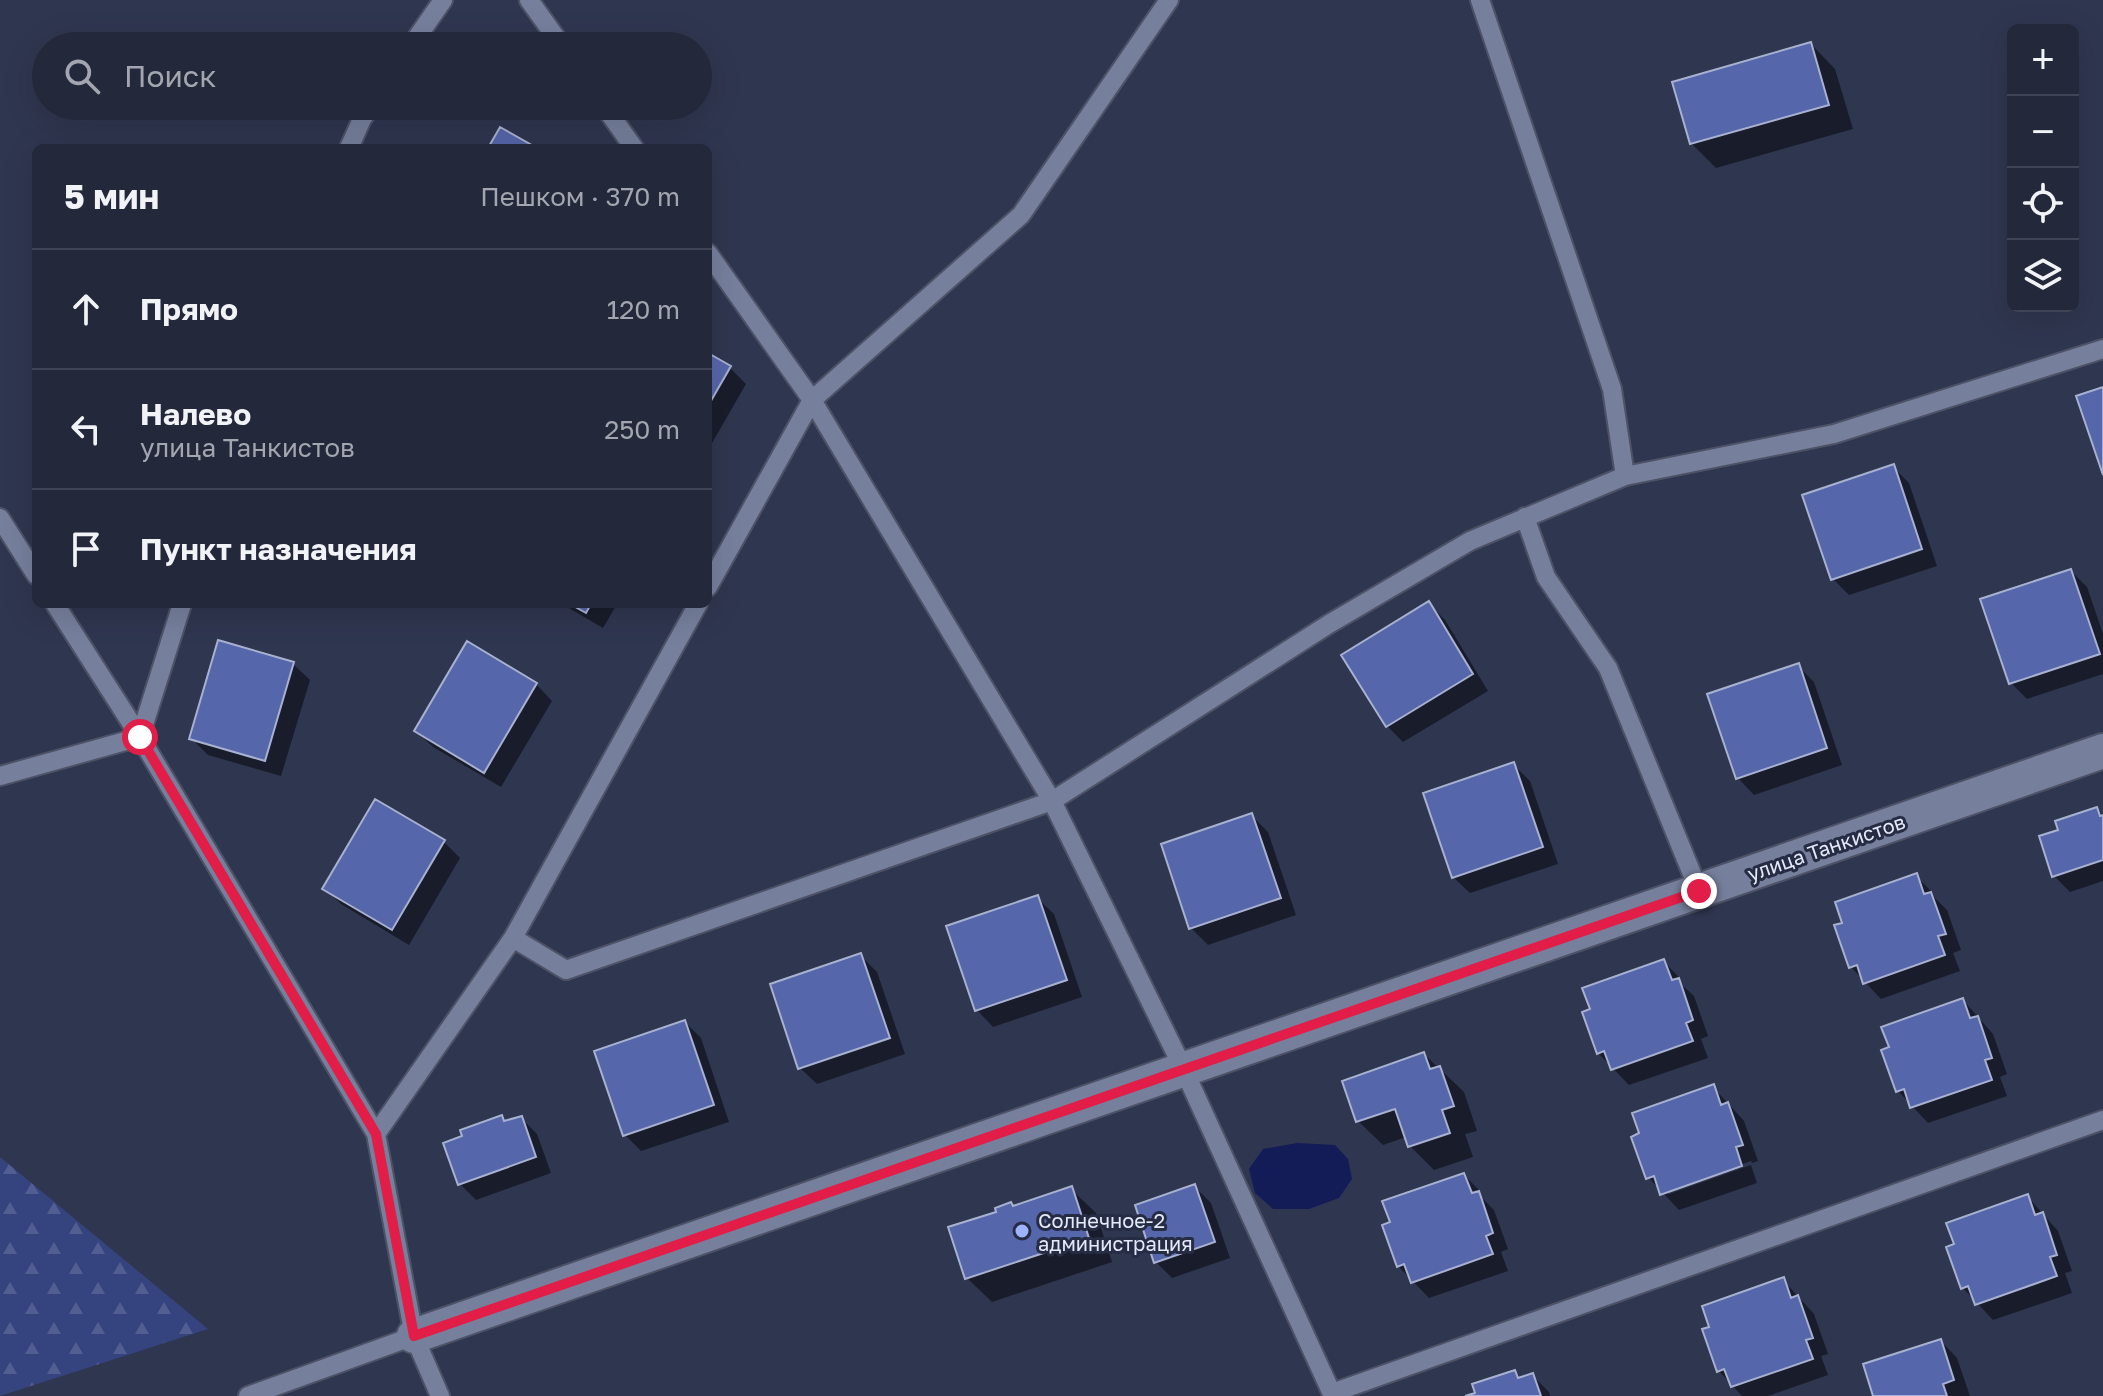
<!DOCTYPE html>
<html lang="ru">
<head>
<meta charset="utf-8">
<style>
  :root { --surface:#23283b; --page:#2f3446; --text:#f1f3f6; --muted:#a3a6af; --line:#404455 }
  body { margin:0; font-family:"Golos Text",sans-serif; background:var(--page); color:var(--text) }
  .controls { position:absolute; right:24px; top:24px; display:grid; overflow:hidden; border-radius:12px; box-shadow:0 8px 32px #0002 }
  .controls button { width:72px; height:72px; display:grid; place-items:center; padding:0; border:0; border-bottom:2px solid var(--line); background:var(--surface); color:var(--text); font:40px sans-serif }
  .stop { position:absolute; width:24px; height:24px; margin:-18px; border:6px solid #e11d48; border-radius:50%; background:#fff }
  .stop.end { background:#e11d48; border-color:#fff; box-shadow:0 2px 8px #0008 }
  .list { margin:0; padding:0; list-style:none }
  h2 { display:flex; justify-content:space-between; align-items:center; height:104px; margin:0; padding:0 32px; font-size:34px }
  h2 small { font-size:26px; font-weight:400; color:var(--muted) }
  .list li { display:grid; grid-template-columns:52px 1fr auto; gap:24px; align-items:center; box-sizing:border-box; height:120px; padding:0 32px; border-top:2px solid var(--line) }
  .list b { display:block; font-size:30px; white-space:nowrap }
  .list p { margin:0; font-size:26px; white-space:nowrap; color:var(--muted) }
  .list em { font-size:26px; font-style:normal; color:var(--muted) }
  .icon { flex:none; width:44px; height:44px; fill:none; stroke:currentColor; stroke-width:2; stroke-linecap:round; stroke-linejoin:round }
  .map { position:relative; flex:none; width:2103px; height:1396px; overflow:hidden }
  .search { position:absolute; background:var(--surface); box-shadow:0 8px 32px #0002; left:32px; top:32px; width:680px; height:88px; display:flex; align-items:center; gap:20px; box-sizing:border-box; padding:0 28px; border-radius:44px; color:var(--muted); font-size:30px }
  .panel { position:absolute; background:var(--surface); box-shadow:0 8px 32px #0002; left:32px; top:144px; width:680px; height:464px; border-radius:12px }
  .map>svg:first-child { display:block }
  .forest { fill:url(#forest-firs) }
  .water { fill:#141c58 }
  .shadow { fill:#0007 }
  .building { fill:#56a; stroke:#a8b2d0; stroke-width:2 }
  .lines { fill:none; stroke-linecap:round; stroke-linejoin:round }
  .lane-casing { stroke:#4d5267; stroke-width:22 }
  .street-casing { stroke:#4d5267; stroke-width:38 }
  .lane { stroke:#767f9c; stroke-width:18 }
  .street { stroke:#767f9c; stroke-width:34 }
  .route { stroke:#e11d48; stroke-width:10 }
  .poi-dot { fill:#9eb3fd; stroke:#252c44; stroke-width:3 }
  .labels { text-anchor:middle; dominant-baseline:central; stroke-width:6; stroke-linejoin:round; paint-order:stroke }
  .street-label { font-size:20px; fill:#e5eafa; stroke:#252c44 }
  .poi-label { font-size:20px; fill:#e5eafa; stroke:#252c44; text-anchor:start }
</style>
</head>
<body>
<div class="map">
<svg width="2103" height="1396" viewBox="0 0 2103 1396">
  <defs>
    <pattern id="forest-firs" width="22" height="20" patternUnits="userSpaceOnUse" patternTransform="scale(2)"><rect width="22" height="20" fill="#35437f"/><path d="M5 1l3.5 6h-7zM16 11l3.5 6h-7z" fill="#525e92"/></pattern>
  </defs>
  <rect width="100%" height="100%" fill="#2f364f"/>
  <path class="forest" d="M0 1157 208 1329 0 1396Z"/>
  <path class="water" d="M1297 1143 1335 1145 1348 1159 1352 1179 1339 1198 1309 1209H1273L1255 1193 1249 1169 1263 1149Z"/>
  <path class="shadow" d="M1811 44 1835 69 1853 129 1716 168 1691 143Z
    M708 355 730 368 746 384 708 450Z
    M1893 467 1909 483 1937 566 1849 595 1833 579Z
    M2071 571 2087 587 2103 634V674L2027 699 2011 683Z
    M1428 603 1445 620 1488 691 1403 742 1387 726Z
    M562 604H617L603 628Z
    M293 664 310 680 281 776 208 755 191 738Z
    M1798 666 1814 682 1842 765 1754 795 1738 778 1710 695Z
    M536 684 552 701 501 787 433 747 416 731Z
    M1514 765 1530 781 1558 864 1470 893 1453 877Z
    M2097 809 2103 815V881L2070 892 2054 876 2060 831Z
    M1252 816 1268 832 1296 915 1208 945 1191 928 1163 846Z
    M444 842 460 858 409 945 341 904 325 888Z
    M1916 876 1932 892 1935 898 1947 910 1961 950 1953 953 1960 971 1881 999 1851 967Z
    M1037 898 1054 914 1082 997 993 1027 977 1010Z
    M860 955 877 972 905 1054 817 1084 800 1068Z
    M1664 962 1680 978 1682 985 1694 996 1708 1036 1701 1039 1708 1058 1629 1085 1598 1053Z
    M1963 1000 1993 1034 2007 1074 2000 1077 2007 1096 1928 1123 1898 1091Z
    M685 1022 701 1038 729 1122 641 1151 625 1135Z
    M1424 1054 1464 1092 1477 1131 1465 1134 1473 1157 1434 1170 1410 1146 1406 1137 1383 1145 1358 1121Z
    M1713 1087 1744 1121 1758 1161 1752 1163 1751 1161 1666 1191 1669 1194 1751 1165 1757 1183 1679 1210 1648 1177Z
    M502 1117 507 1122 521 1118 537 1134 551 1173 476 1200 460 1184 465 1137Z
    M1464 1175 1480 1191 1482 1198 1494 1210 1508 1249 1501 1252 1508 1271 1429 1298 1398 1266Z
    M1195 1187 1211 1203 1230 1258 1172 1278 1156 1262Z
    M1071 1189 1096 1213 1112 1262 992 1302 967 1278 1014 1208Z
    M2028 1197 2058 1231 2072 1271 2065 1273 2072 1293 1993 1320 1962 1287Z
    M1783 1280 1814 1314 1828 1354 1821 1356 1828 1375 1768 1396H1742L1718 1370Z
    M1941 1341 1957 1358 1970 1396H1876Z
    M1514 1372 1521 1379 1532 1375 1549 1392 1550 1396H1472Z"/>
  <path class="building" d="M1811 42 1829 105 1690 144 1672 82Z
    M500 127 537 148H488Z
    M708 353 731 366 708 406Z
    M2103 387V475L2076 396Z
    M1894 464 1922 549 1831 580 1802 495Z
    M2071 569 2100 654 2009 684 1980 599Z
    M1429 601 1473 674 1386 727 1341 655Z
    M570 604H591L586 613Z
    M218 640 294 662 265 761 189 739Z
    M467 641 537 683 484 773 414 731Z
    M1799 663 1827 748 1736 779 1707 694Z
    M1514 762 1543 847 1452 878 1423 793Z
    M375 799 445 840 392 930 322 889Z
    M2097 807 2100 816 2103 815V860L2052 877 2039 836 2058 830 2055 821Z
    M1252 813 1281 898 1189 929 1161 844Z
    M1917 873 1924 894 1931 892 1946 934 1938 936 1945 955 1863 984 1857 965 1849 968 1834 925 1842 923 1835 902Z
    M1038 895 1067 980 975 1011 946 926Z
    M861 953 890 1038 798 1069 770 984Z
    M1664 959 1672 980 1679 978 1693 1020 1686 1023 1693 1041 1611 1070 1604 1051 1597 1054 1582 1012 1590 1009 1582 988Z
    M1963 998 1970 1018 1978 1016 1992 1058 1985 1060 1992 1080 1910 1108 1904 1089 1896 1092 1881 1050 1889 1047 1881 1027Z
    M685 1020 714 1105 623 1136 594 1051Z
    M1424 1052 1430 1069 1440 1066 1454 1106 1442 1110 1450 1133 1408 1147 1395 1109 1356 1122 1342 1081Z
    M1714 1084 1721 1105 1728 1102 1743 1145 1736 1147 1742 1166 1660 1195 1654 1176 1646 1179 1631 1137 1639 1133 1632 1113Z
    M502 1115 504 1121 522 1116 536 1157 458 1185 443 1143 462 1136 460 1130Z
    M1464 1173 1472 1193 1479 1191 1493 1233 1486 1236 1493 1254 1411 1283 1404 1264 1397 1267 1382 1225 1390 1222 1382 1201Z
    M1195 1184 1215 1242 1154 1263 1135 1205Z
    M1072 1186 1089 1238 965 1279 948 1227 996 1212 995 1208 1011 1202 1013 1206Z
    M2028 1194 2035 1215 2043 1212 2057 1255 2050 1257 2057 1276 1975 1305 1968 1286 1961 1289 1946 1247 1954 1244 1946 1223Z
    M1784 1277 1791 1298 1798 1295 1813 1338 1806 1340 1813 1359 1731 1387 1724 1369 1717 1372 1702 1329 1709 1327 1702 1306Z
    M1941 1339 1954 1380 1943 1384 1947 1396H1873L1863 1364Z
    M1515 1370 1518 1378 1533 1373 1541 1396H1465L1475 1393 1472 1384Z"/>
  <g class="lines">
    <defs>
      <path id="lane" d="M529 0 562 46
        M1480 0 1612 389 1625 476
        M411 46 443 0
        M604 106 634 148
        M349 148 362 119 371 106
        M708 253 812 400 1052 801 1184 1070 1333 1396
        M1525 517 1546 577 1608 668 1699 891
        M0 518 36 575
        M708 587 812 400 1021 215 1169 0
        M182 604 140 737 376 1134 414 1336 440 1396
        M0 776 140 737 55 604
        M513 938 566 970 1052 801 1329 624 1470 541 1625 476 1834 434 2103 349
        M376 1134 513 938 698 604
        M1332 1393 2103 1120
        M248 1396 414 1336"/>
      <path id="street" d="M414 1336 2103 751"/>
    </defs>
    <use href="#lane" class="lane-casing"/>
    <use href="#street" class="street-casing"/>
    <use href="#lane" class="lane"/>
    <use href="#street" class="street"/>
  </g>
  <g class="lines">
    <path class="route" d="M140 737 376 1134 414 1336 1699 891"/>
  </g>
  <circle class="poi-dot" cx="1022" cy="1231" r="8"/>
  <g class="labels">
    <g class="street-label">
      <text transform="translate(1826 847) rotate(-19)">улица Танкистов</text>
    </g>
    <g class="poi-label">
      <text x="1038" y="1220">Солнечное-2<tspan x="1038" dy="23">администрация</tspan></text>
    </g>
  </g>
</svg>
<div class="controls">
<button>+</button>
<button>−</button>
<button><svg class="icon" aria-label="locate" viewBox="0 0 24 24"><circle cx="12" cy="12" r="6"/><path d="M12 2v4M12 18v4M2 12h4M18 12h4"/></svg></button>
<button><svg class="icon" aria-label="layers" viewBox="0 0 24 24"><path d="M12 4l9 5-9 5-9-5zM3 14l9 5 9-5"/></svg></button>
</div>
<div class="stop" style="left:140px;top:737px"></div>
<div class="stop end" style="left:1699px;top:891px"></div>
<div class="search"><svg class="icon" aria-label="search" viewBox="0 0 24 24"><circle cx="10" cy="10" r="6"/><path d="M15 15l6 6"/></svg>Поиск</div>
<section class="panel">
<h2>5 мин<small>Пешком · 370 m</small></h2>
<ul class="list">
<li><svg class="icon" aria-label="ahead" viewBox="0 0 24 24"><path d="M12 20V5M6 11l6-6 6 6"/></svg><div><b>Прямо</b></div><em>120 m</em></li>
<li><svg class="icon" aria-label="left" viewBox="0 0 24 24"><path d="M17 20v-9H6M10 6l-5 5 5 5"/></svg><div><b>Налево</b><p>улица Танкистов</p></div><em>250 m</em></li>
<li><svg class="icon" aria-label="arrive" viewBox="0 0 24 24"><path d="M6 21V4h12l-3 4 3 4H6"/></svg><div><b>Пункт назначения</b></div></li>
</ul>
</section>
</div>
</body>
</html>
